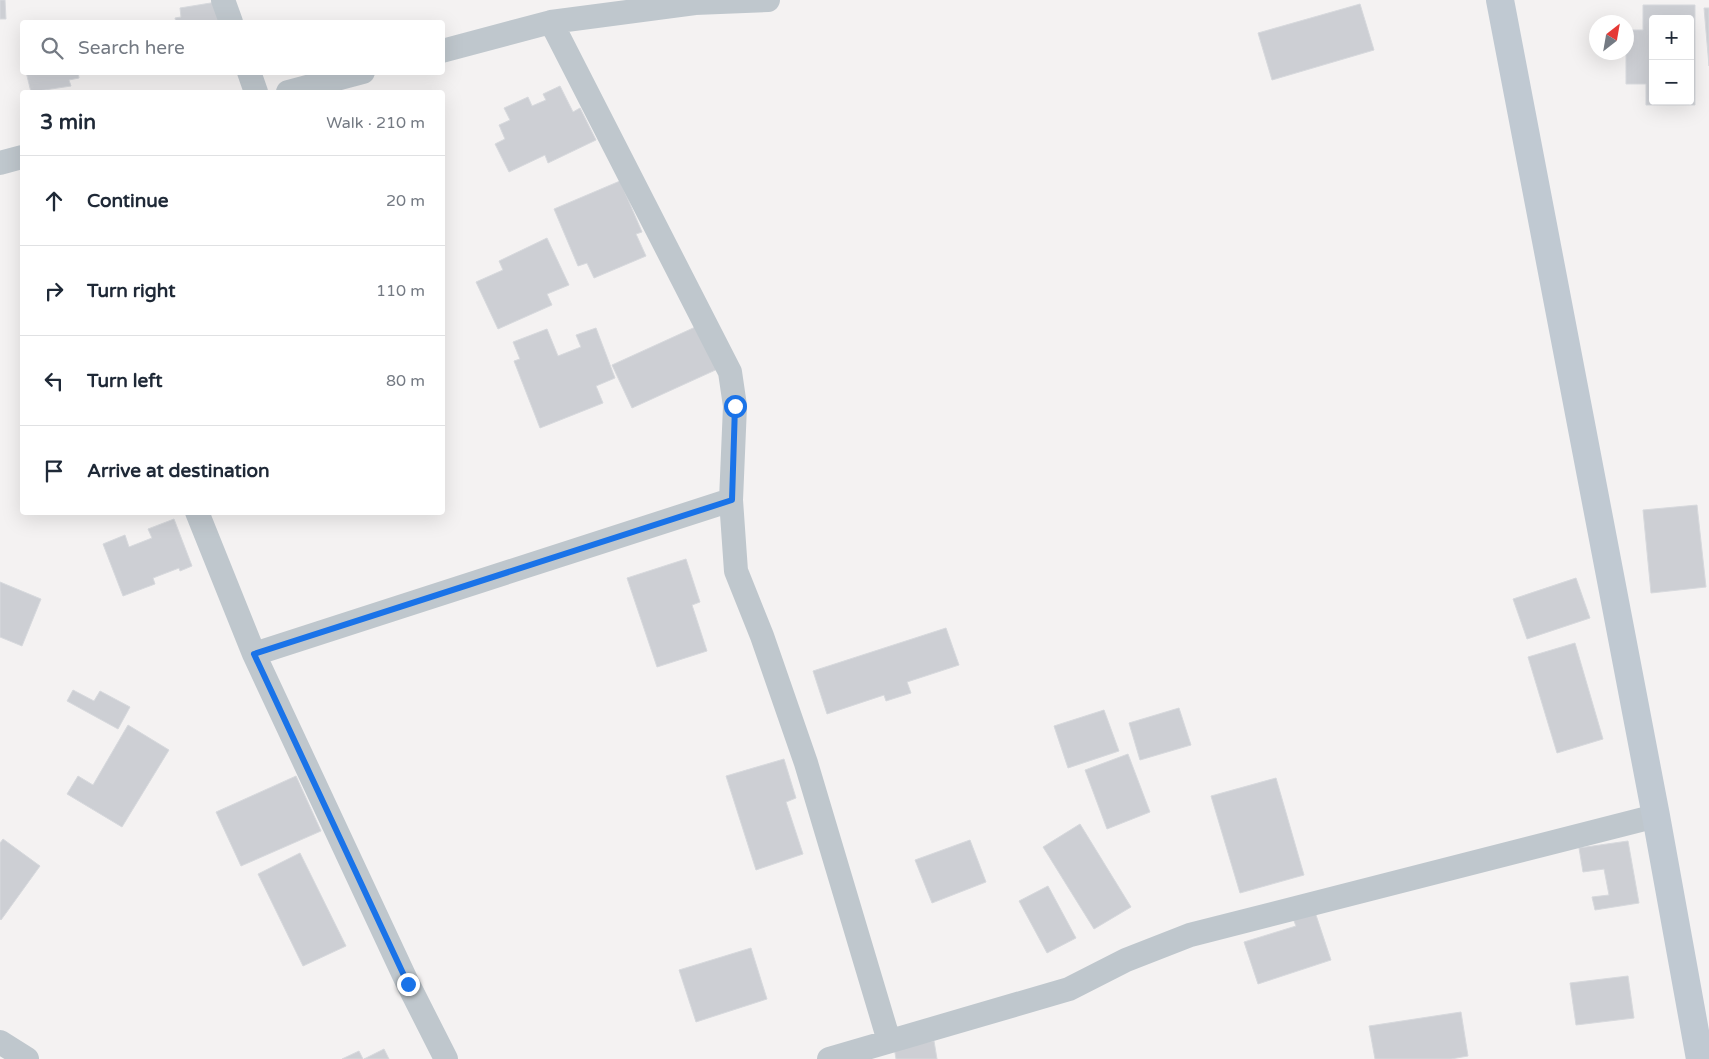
<!DOCTYPE html>
<html lang="en">
<head>
<meta charset="utf-8">
<style>
  :root { --surface:#fff; --page:#f6f6f7; --text:#1f2937; --muted:#747a83; --line:#e0e1e3 }
  body { margin:0; font-family:"Varela Round",sans-serif; background:var(--page); color:var(--text) }
  .controls { position:absolute; right:15px; top:15px; display:grid; overflow:hidden; border-radius:5px; box-shadow:0 5px 20px #0002 }
  .controls button { width:45px; height:45px; display:grid; place-items:center; padding:0; border:0; border-bottom:1px solid var(--line); background:var(--surface); color:var(--text); font:25px sans-serif }
  .compass { position:absolute; left:1589px; top:15px; width:45px; height:45px; border-radius:50%; background:var(--surface); box-shadow:0 5px 20px #0002; rotate:31deg }
  .stop { position:absolute; width:15px; height:15px; margin:-11px; border:4px solid #1a73e8; border-radius:50%; background:#fff }
  .stop.end { background:#1a73e8; border-color:#fff; box-shadow:0 1px 5px #0008 }
  .list { margin:0; padding:0; list-style:none }
  h2 { display:flex; justify-content:space-between; align-items:center; height:65px; margin:0; padding:0 20px; font-size:21px }
  h2 small { font-size:16px; font-weight:400; color:var(--muted) }
  .list li { display:grid; grid-template-columns:32px 1fr auto; gap:15px; align-items:center; box-sizing:border-box; height:90px; padding:0 20px; border-top:1px solid var(--line) }
  .list b { display:block; font-size:19px; white-space:nowrap }
  .list em { font-size:16px; font-style:normal; color:var(--muted) }
  .icon { flex:none; width:28px; height:28px; fill:none; stroke:currentColor; stroke-width:2; stroke-linecap:round; stroke-linejoin:round }
  .map { position:relative; flex:none; width:1709px; height:1059px; overflow:hidden }
  .search { position:absolute; background:var(--surface); box-shadow:0 5px 20px #0002; left:20px; top:20px; width:425px; height:55px; display:flex; align-items:center; gap:12px; box-sizing:border-box; padding:0 18px; border-radius:5px; color:var(--muted); font-size:19px }
  .panel { position:absolute; background:var(--surface); box-shadow:0 5px 20px #0002; left:20px; top:90px; width:425px; height:425px; border-radius:5px }
  .map>svg:first-child { display:block }
  .building { fill:#cdcfd4; stroke:#d7d9dd; fill-rule:evenodd }
  .lines { fill:none; stroke-linecap:round; stroke-linejoin:round }
  .minor { stroke:#bfc7cd; stroke-width:24 }
  .secondary { stroke:#c0c9d2; stroke-width:28 }
  .route { stroke:#1a73e8; stroke-width:6 }
</style>
</head>
<body>
<div class="map">
<svg width="1709" height="1059" viewBox="0 0 1709 1059">
  <rect width="100%" height="100%" fill="#f4f2f2"/>
  <path class="building" d="M0 0H5L6 19H0Z
    M223 1 227 22H176L175 18 181 17 180 8Z
    M1360 4 1374 50 1272 80 1258 33Z
    M1643 5H1695V105H1646V84H1626V30H1643ZM1653 19H1690V101H1653Z
    M1704 8H1709V66Z
    M26 72H78L79 78 69 80 71 86 31 92Z
    M560 86 573 112 580 108 596 140 548 163 545 155 509 172 495 144 505 139 499 125 510 120 504 108 528 97 532 106 546 100 543 94Z
    M620 181 642 232 636 234 646 256 594 278 587 263 578 266 554 209Z
    M547 238 569 285 547 294 552 305 498 329 476 282 503 270 499 261Z
    M702 324 722 367 632 408 612 365Z
    M596 328 615 378 596 386 603 403 540 428 514 361 520 359 513 342 547 329 558 356 581 347 576 335Z
    M1697 505 1706 587 1651 593 1643 510Z
    M174 519 192 566 180 571 179 568 153 578 155 584 123 596 103 544 125 535 129 547 152 538 148 529Z
    M686 559 700 602 692 605 707 651 657 667 627 578Z
    M1576 578 1590 618 1527 639 1513 599Z
    M0 582 41 599 22 646 0 637Z
    M946 628 959 665 907 682 911 693 886 701 884 695 827 714 813 671Z
    M1575 643 1603 739 1557 753 1528 657Z
    M73 690 94 701 100 691 130 707 118 729 67 701Z
    M1179 708 1191 745 1140 760 1129 723Z
    M1104 710 1119 751 1068 768 1054 726Z
    M128 725 169 750 122 827 67 794 78 776 93 785Z
    M1128 754 1150 812 1107 829 1085 770Z
    M784 759 796 798 786 802 803 854 756 870 726 776Z
    M296 776 321 831 241 866 216 812Z
    M1276 778 1304 875 1240 893 1211 796Z
    M1080 824 1131 907 1094 929 1043 847Z
    M3 839 40 866 1 920 0 919V843Z
    M970 840 986 882 932 903 915 860Z
    M1628 841 1639 903 1595 910 1592 897 1609 895 1604 869 1583 872 1579 848Z
    M300 853 346 946 303 966 258 874Z
    M1048 886 1076 938 1047 953 1019 901Z
    M1314 909 1331 960 1258 984 1244 942 1296 926 1292 916Z
    M751 948 767 999 696 1022 679 970Z
    M1628 976 1634 1018 1576 1025 1570 983Z
    M1461 1012 1468 1056 1451 1059H1375L1369 1026Z
    M934 1041 937 1059H896L894 1047Z
    M384 1049 389 1059H364Z
    M359 1051 363 1059H342Z"/>
  <g class="lines">
    <path class="minor" d="M223 0 231 22
      M551 22 730 372 735 406 731 500 736 571 762 636 806 763 889 1041
      M442 51 551 22 695 3 768 0
      M249 72 256 92
      M288 92 363 72
      M0 163 22 157
      M197 512 254 654 408 984 446 1059
      M254 654 731 500
      M0 1042 27 1059
      M829 1059 1069 989 1126 960 1190 935 1656 816"/>
    <path class="secondary" d="M1500 0 1656 816 1700 1059"/>
  </g>
  <g class="lines">
    <path class="route" d="M408 984 254 654 732 500 735 406"/>
  </g>
</svg>
<div class="controls">
<button>+</button>
<button>−</button>
</div>
<svg class="compass" viewBox="-18 -18 36 36"><path d="M0-13l5 13h-10z" fill="#e53935"/><path d="M0 13l5-13h-10z" fill="#747a83"/></svg>
<div class="stop" style="left:735px;top:406px"></div>
<div class="stop end" style="left:408px;top:984px"></div>
<div class="search"><svg class="icon" aria-label="search" viewBox="0 0 24 24"><circle cx="10" cy="10" r="6"/><path d="M15 15l6 6"/></svg>Search here</div>
<section class="panel">
<h2>3 min<small>Walk · 210 m</small></h2>
<ul class="list">
<li><svg class="icon" aria-label="ahead" viewBox="0 0 24 24"><path d="M12 20V5M6 11l6-6 6 6"/></svg><div><b>Continue</b></div><em>20 m</em></li>
<li><svg class="icon" aria-label="right" viewBox="0 0 24 24"><path d="M7 20v-9h11M14 6l5 5-5 5"/></svg><div><b>Turn right</b></div><em>110 m</em></li>
<li><svg class="icon" aria-label="left" viewBox="0 0 24 24"><path d="M17 20v-9H6M10 6l-5 5 5 5"/></svg><div><b>Turn left</b></div><em>80 m</em></li>
<li><svg class="icon" aria-label="arrive" viewBox="0 0 24 24"><path d="M6 21V4h12l-3 4 3 4H6"/></svg><div><b>Arrive at destination</b></div></li>
</ul>
</section>
</div>
</body>
</html>
